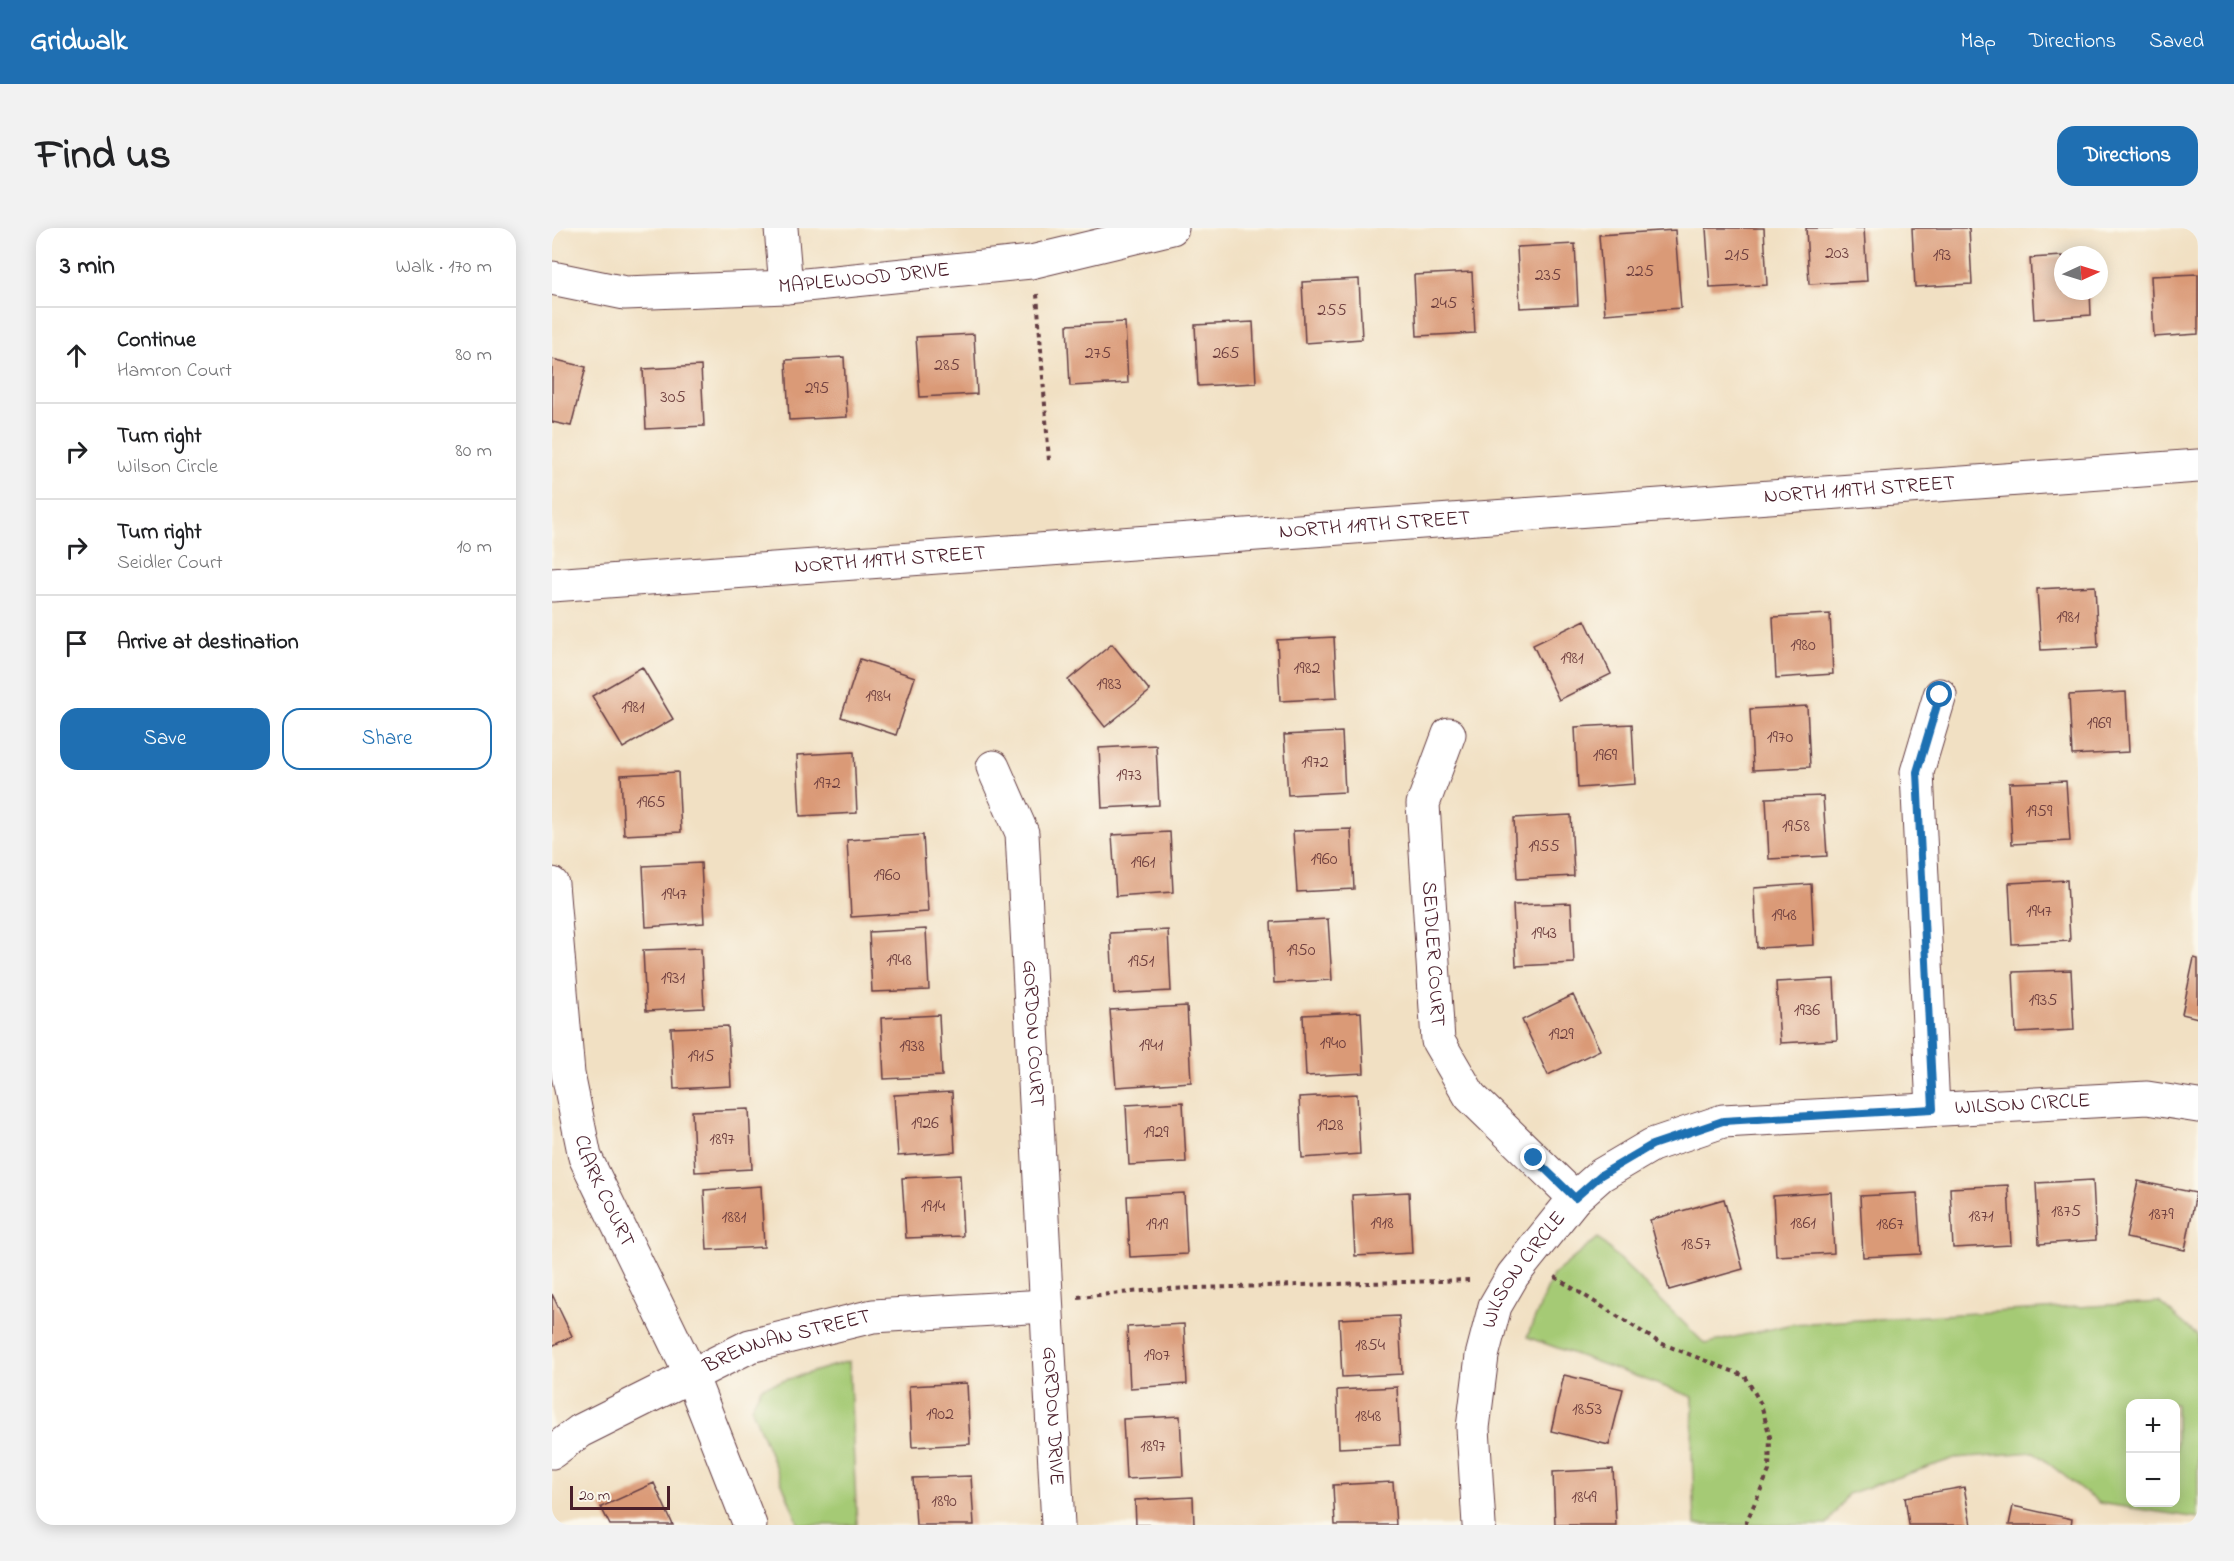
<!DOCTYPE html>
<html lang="en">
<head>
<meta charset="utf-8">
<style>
  :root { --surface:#fff; --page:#f2f2f2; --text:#202124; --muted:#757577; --line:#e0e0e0; --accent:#1f6fb2 }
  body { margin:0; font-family:"Indie Flower",sans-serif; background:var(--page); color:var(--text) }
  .controls { position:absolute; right:18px; bottom:18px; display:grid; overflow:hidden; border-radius:12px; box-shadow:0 3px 15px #0003 }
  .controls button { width:54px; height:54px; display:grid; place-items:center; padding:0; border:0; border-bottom:2px solid var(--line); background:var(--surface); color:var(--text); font:30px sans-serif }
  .compass { position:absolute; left:1502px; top:18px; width:54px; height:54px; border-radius:50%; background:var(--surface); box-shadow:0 3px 15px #0003; rotate:86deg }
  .scale { position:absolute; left:18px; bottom:15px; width:100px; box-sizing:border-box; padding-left:6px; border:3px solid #4a1f2b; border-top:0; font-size:16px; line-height:21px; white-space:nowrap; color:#4a1f2b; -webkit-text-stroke:4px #fbf7ec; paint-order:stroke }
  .stop { position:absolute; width:18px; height:18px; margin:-14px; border:4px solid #1f6fb2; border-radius:50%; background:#fff }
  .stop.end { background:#1f6fb2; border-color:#fff; box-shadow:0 2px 6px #0008 }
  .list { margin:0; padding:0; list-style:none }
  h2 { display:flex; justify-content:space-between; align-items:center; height:78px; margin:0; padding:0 24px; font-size:26px }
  h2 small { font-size:20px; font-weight:400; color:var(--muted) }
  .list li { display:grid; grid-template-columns:39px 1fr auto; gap:18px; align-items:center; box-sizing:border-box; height:96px; padding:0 24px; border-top:2px solid var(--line) }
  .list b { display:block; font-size:22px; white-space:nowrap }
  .list p { margin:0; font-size:20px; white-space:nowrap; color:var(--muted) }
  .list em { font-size:20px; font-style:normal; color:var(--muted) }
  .actions { display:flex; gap:12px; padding:18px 24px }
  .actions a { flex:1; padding:14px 0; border:2px solid var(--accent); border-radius:18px; text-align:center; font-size:21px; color:var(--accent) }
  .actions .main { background:var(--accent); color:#fff }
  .icon { flex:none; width:33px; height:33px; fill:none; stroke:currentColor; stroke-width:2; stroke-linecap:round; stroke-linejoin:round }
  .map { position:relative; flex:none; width:1646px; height:1297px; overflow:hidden; border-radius:18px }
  header { display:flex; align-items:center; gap:36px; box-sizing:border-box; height:84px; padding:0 30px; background:var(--accent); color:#fff }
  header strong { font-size:28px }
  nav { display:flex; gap:33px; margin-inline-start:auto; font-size:21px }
  .intro { display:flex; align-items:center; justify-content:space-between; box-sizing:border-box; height:144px; padding:0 36px }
  h1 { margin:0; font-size:42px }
  .button { padding:15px 27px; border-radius:18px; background:var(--accent); color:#fff; font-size:21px; font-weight:700 }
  main { display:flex; gap:36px; padding:0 36px }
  aside { flex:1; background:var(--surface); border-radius:18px; box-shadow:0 3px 15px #0003 }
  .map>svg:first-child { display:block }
  .green { fill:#a5ca74; stroke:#787450; stroke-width:1.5; fill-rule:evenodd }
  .building { fill:#da9a77 }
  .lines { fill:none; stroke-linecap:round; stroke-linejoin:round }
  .street-casing { stroke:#633c42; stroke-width:35 }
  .secondary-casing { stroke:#633c42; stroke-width:35 }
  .path { stroke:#633c42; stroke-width:4; stroke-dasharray:4.5 4.5; stroke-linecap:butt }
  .street { stroke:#fff; stroke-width:33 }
  .secondary { stroke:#fff; stroke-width:33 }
  .route { stroke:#1f6fb2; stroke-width:8 }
  .labels { text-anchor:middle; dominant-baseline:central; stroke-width:4.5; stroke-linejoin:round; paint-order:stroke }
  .number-label { font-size:18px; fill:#6e3e3e }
  .street-label { font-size:21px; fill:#4a1f2b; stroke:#fbf7ec }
</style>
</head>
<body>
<header>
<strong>Gridwalk</strong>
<nav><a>Map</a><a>Directions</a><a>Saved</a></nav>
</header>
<div class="intro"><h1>Find us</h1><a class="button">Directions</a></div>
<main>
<aside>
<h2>3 min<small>Walk · 170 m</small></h2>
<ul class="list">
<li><svg class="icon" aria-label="ahead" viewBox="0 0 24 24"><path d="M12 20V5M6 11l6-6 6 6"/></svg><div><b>Continue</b><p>Hamron Court</p></div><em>80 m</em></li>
<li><svg class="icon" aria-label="right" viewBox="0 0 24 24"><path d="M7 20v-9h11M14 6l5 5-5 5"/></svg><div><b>Turn right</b><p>Wilson Circle</p></div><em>80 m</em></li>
<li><svg class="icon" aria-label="right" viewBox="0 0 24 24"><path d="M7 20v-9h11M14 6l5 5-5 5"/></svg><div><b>Turn right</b><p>Seidler Court</p></div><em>10 m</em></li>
<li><svg class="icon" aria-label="arrive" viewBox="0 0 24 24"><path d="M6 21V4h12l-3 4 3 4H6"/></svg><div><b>Arrive at destination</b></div></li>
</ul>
<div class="actions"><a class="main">Save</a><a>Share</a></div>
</aside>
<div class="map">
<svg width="1646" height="1297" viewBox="0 0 1646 1297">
  <rect width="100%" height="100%" fill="#fbf7ec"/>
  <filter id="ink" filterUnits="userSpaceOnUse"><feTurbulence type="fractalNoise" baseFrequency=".0167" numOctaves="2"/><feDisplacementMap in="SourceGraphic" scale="12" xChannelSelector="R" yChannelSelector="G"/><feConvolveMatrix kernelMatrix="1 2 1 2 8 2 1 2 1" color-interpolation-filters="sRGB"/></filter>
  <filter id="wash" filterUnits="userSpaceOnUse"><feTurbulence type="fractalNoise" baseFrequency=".008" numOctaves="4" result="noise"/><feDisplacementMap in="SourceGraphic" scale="24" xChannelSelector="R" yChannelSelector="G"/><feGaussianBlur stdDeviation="1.35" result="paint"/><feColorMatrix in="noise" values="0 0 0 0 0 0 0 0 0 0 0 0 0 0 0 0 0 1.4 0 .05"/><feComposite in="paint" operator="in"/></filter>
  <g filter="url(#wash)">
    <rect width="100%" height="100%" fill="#f1e0c3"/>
    <path class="green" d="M1046 1010 1153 1116 1240 1096 1607 1074 1646 1108V1290L1547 1275 1482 1224 1403 1230 1296 1266 1275 1297H1143L1140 1228 1141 1169 975 1109 1001 1047ZM1578 1176H1624V1274H1578Z
      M297 1133 305 1297H247L199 1179 210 1159Z"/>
    <g id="blocks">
      <path class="building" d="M1154 0H1212L1215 57 1158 60Z
        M1254 0H1312L1315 53 1257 56Z
        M1360 0H1417L1420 56 1363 59Z
        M1123 2 1129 80 1053 86 1047 7Z
        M1023 16 1026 77 968 80 965 19Z
        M1511 28V63H1538L1539 87 1482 91 1478 30Z
        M920 44 923 105 865 108 862 47Z
        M1646 46V106L1602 109 1599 48Z
        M807 51 810 111 753 115 750 54Z
        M573 94 576 155 518 158 515 97Z
        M701 94 704 155 646 158 643 97Z
        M422 106 425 166 368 169 364 109Z
        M292 129 295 189 237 192 234 132Z
        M0 131 34 139 19 198 0 194Z
        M149 138 152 198 94 201 91 141Z
        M1543 358 1546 419 1489 422 1485 361Z
        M1278 386 1281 446 1224 450 1221 389Z
        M1033 392 1059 446 1007 472 981 417Z
        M782 409 785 470 728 473 725 412Z
        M560 416 598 463 553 499 516 452Z
        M308 431 363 449 344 507 289 489Z
        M90 439 121 491 71 520 40 468Z
        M1574 464 1577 524 1520 527 1517 467Z
        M1255 478 1258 539 1201 542 1198 481Z
        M1080 496 1083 556 1026 560 1023 499Z
        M790 504 793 564 736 567 732 507Z
        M604 517 607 577 550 580 547 520Z
        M302 524 305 585 248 588 245 527Z
        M126 544 129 604 72 607 69 547Z
        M1514 553 1518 613 1460 616 1457 555Z
        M1271 568 1275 628 1217 631 1214 570Z
        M1019 587 1022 648 965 651 962 590Z
        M799 601 802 661 745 664 741 603Z
        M618 604 621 664 564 668 560 607Z
        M371 607 376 684 299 689 295 612Z
        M149 635 152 695 94 699 91 638Z
        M1515 652 1518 713 1460 716 1457 655Z
        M1259 656 1262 717 1205 720 1202 660Z
        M1019 675 1022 735 964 738 961 677Z
        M776 691 780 752 722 755 719 694Z
        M374 701 377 762 320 764 317 704Z
        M616 702 619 763 562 766 558 705Z
        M149 720 152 780 94 783 91 722Z
        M1642 730 1646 731V790L1630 786Z
        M1519 742 1522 802 1464 805 1461 744Z
        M1282 751 1285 812 1228 815 1224 754Z
        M1021 767 1048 822 996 847 970 792Z
        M635 778 639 854 564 859 558 782Z
        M809 784 812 845 754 848 751 787Z
        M387 787 390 848 332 851 329 790Z
        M176 798 179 858 122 861 119 800Z
        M400 864 403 924 346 928 342 867Z
        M805 866 808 926 750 930 747 869Z
        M631 874 634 934 577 937 574 877Z
        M197 881 200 941 143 944 140 883Z
        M408 947 411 1008 354 1010 350 950Z
        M1541 952 1544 1012 1487 1016 1484 955Z
        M1586 953 1644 965 1633 1022 1574 1010Z
        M1456 957 1459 1017 1401 1020 1398 960Z
        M209 958 212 1019 155 1022 152 962Z
        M857 964 860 1025 803 1028 800 967Z
        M1279 964 1282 1025 1224 1028 1221 968Z
        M632 965 635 1026 578 1029 575 968Z
        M1365 965 1369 1026 1311 1029 1308 968Z
        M1172 971 1191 1041 1117 1062 1098 992Z
        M0 1066 20 1108 0 1118Z
        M847 1088 850 1146 790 1149 787 1091Z
        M632 1096 635 1156 578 1160 575 1099Z
        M1012 1147 1071 1161 1057 1217 999 1203Z
        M415 1155 418 1216 360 1219 357 1158Z
        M845 1159 848 1217 787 1220 785 1162Z
        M628 1188 631 1248 574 1251 571 1191Z
        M1061 1241 1064 1297H1003L1001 1244Z
        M419 1248 422 1297H364L361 1250Z
        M841 1254 844 1297H783L781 1257Z
        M102 1255 121 1297H58L49 1279Z
        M1412 1259 1419 1297H1357L1353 1269Z
        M641 1269 642 1297H584L583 1272Z
        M1461 1278 1520 1291 1519 1297H1457Z"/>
    </g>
  </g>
  <g filter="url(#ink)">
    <use href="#blocks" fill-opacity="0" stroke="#633c42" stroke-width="1.5"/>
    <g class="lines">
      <defs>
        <g id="street">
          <path d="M229 0 234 59"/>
          <path id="s1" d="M0 50 73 65 234 59 479 34 620 0"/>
          <path id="s2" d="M897 506 871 576 886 813 918 868 1023 970"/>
          <path id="s3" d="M441 539 470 605 506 1297"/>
          <path id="s4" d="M0 656 16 846 33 929 139 1147 198 1297"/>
          <path d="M1381 881 1365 544 1388 467"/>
          <path id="s5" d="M0 1224 28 1203 198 1118 321 1088 494 1078"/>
          <path id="s6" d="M927 1297 921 1200 930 1128 943 1078 961 1047 1023 970 1049 947 1100 917 1171 893 1595 870 1646 878"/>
        </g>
        <g id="secondary">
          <path id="s7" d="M0 357 1646 238"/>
        </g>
      </defs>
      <use href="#street" class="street-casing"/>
      <use href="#secondary" class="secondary-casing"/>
      <path class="path" d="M485 66 497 233
        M1003 1049 1108 1115 1193 1148 1209 1176 1218 1209 1217 1243 1193 1297
        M526 1069 612 1061 920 1052"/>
      <use href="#street" class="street"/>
      <use href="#secondary" class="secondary"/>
    </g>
  </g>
  <g class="lines" filter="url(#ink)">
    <path class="route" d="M982 930 1023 970 1049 947 1100 917 1171 893 1381 881 1365 544 1388 467"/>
  </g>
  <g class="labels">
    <g class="number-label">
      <text x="1285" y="26">203</text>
      <text x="1185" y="28">215</text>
      <text x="1390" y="28">193</text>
      <text x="1088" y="44">225</text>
      <text x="996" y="48">235</text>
      <text x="892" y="76">245</text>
      <text x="780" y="83">255</text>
      <text x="546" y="126">275</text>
      <text x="674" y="126">265</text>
      <text x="395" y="138">285</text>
      <text x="265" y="161">295</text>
      <text x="121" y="170">305</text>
      <text x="1516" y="390">1981</text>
      <text x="1251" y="418">1980</text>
      <text x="1020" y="431">1981</text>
      <text x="755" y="441">1982</text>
      <text x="557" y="457">1983</text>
      <text x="326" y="469">1984</text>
      <text x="81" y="480">1981</text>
      <text x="1547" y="496">1969</text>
      <text x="1228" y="510">1970</text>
      <text x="1053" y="528">1969</text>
      <text x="763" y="535">1972</text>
      <text x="577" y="548">1973</text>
      <text x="275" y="556">1972</text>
      <text x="99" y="575">1965</text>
      <text x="1487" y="584">1959</text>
      <text x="1244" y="599">1958</text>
      <text x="992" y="619">1955</text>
      <text x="772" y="632">1960</text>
      <text x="591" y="635">1961</text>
      <text x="335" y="648">1960</text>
      <text x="122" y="667">1947</text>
      <text x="1487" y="684">1947</text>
      <text x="1232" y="688">1948</text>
      <text x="992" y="706">1943</text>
      <text x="749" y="723">1950</text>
      <text x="347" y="733">1948</text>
      <text x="589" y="734">1951</text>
      <text x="121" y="751">1931</text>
      <text x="1491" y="773">1935</text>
      <text x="1255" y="783">1936</text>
      <text x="1009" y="807">1929</text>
      <text x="781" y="816">1940</text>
      <text x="599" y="818">1941</text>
      <text x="360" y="819">1938</text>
      <text x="149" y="829">1915</text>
      <text x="373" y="896">1926</text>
      <text x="778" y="898">1928</text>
      <text x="604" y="905">1929</text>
      <text x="170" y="912">1897</text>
      <text x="381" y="979">1914</text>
      <text x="1514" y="984">1875</text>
      <text x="1609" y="987">1879</text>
      <text x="1429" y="989">1871</text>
      <text x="182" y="990">1881</text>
      <text x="830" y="996">1918</text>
      <text x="1251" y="996">1861</text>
      <text x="605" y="997">1919</text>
      <text x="1338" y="997">1867</text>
      <text x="1144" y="1017">1857</text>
      <text x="818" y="1118">1854</text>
      <text x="605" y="1128">1907</text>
      <text x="1035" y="1182">1853</text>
      <text x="388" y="1187">1902</text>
      <text x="816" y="1189">1848</text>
      <text x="601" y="1219">1897</text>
      <text x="1032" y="1270">1849</text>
      <text x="392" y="1274">1890</text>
    </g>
    <g class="street-label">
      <text stroke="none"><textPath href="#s1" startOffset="314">MAPLEWOOD DRIVE</textPath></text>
      <text stroke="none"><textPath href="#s7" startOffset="1311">NORTH 119TH STREET</textPath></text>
      <text stroke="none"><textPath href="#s7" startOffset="825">NORTH 119TH STREET</textPath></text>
      <text stroke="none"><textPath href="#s7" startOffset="339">NORTH 119TH STREET</textPath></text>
      <text stroke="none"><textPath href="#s2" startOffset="225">SEIDLER COURT</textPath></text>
      <text stroke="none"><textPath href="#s3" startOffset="273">GORDON COURT</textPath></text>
      <text stroke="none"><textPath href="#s6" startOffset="825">WILSON CIRCLE</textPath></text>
      <text stroke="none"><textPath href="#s4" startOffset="314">CLARK COURT</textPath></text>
      <text stroke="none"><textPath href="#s6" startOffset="267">WILSON CIRCLE</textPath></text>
      <text stroke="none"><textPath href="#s5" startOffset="262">BRENNAN STREET</textPath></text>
      <text stroke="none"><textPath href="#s3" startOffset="656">GORDON DRIVE</textPath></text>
    </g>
  </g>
</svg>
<div class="controls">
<button>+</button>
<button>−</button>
</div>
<svg class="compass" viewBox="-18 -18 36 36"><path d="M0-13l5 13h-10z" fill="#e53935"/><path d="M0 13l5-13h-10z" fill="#757577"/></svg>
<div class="scale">20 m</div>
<div class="stop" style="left:1388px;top:467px"></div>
<div class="stop end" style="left:982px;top:930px"></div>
</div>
</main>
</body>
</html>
